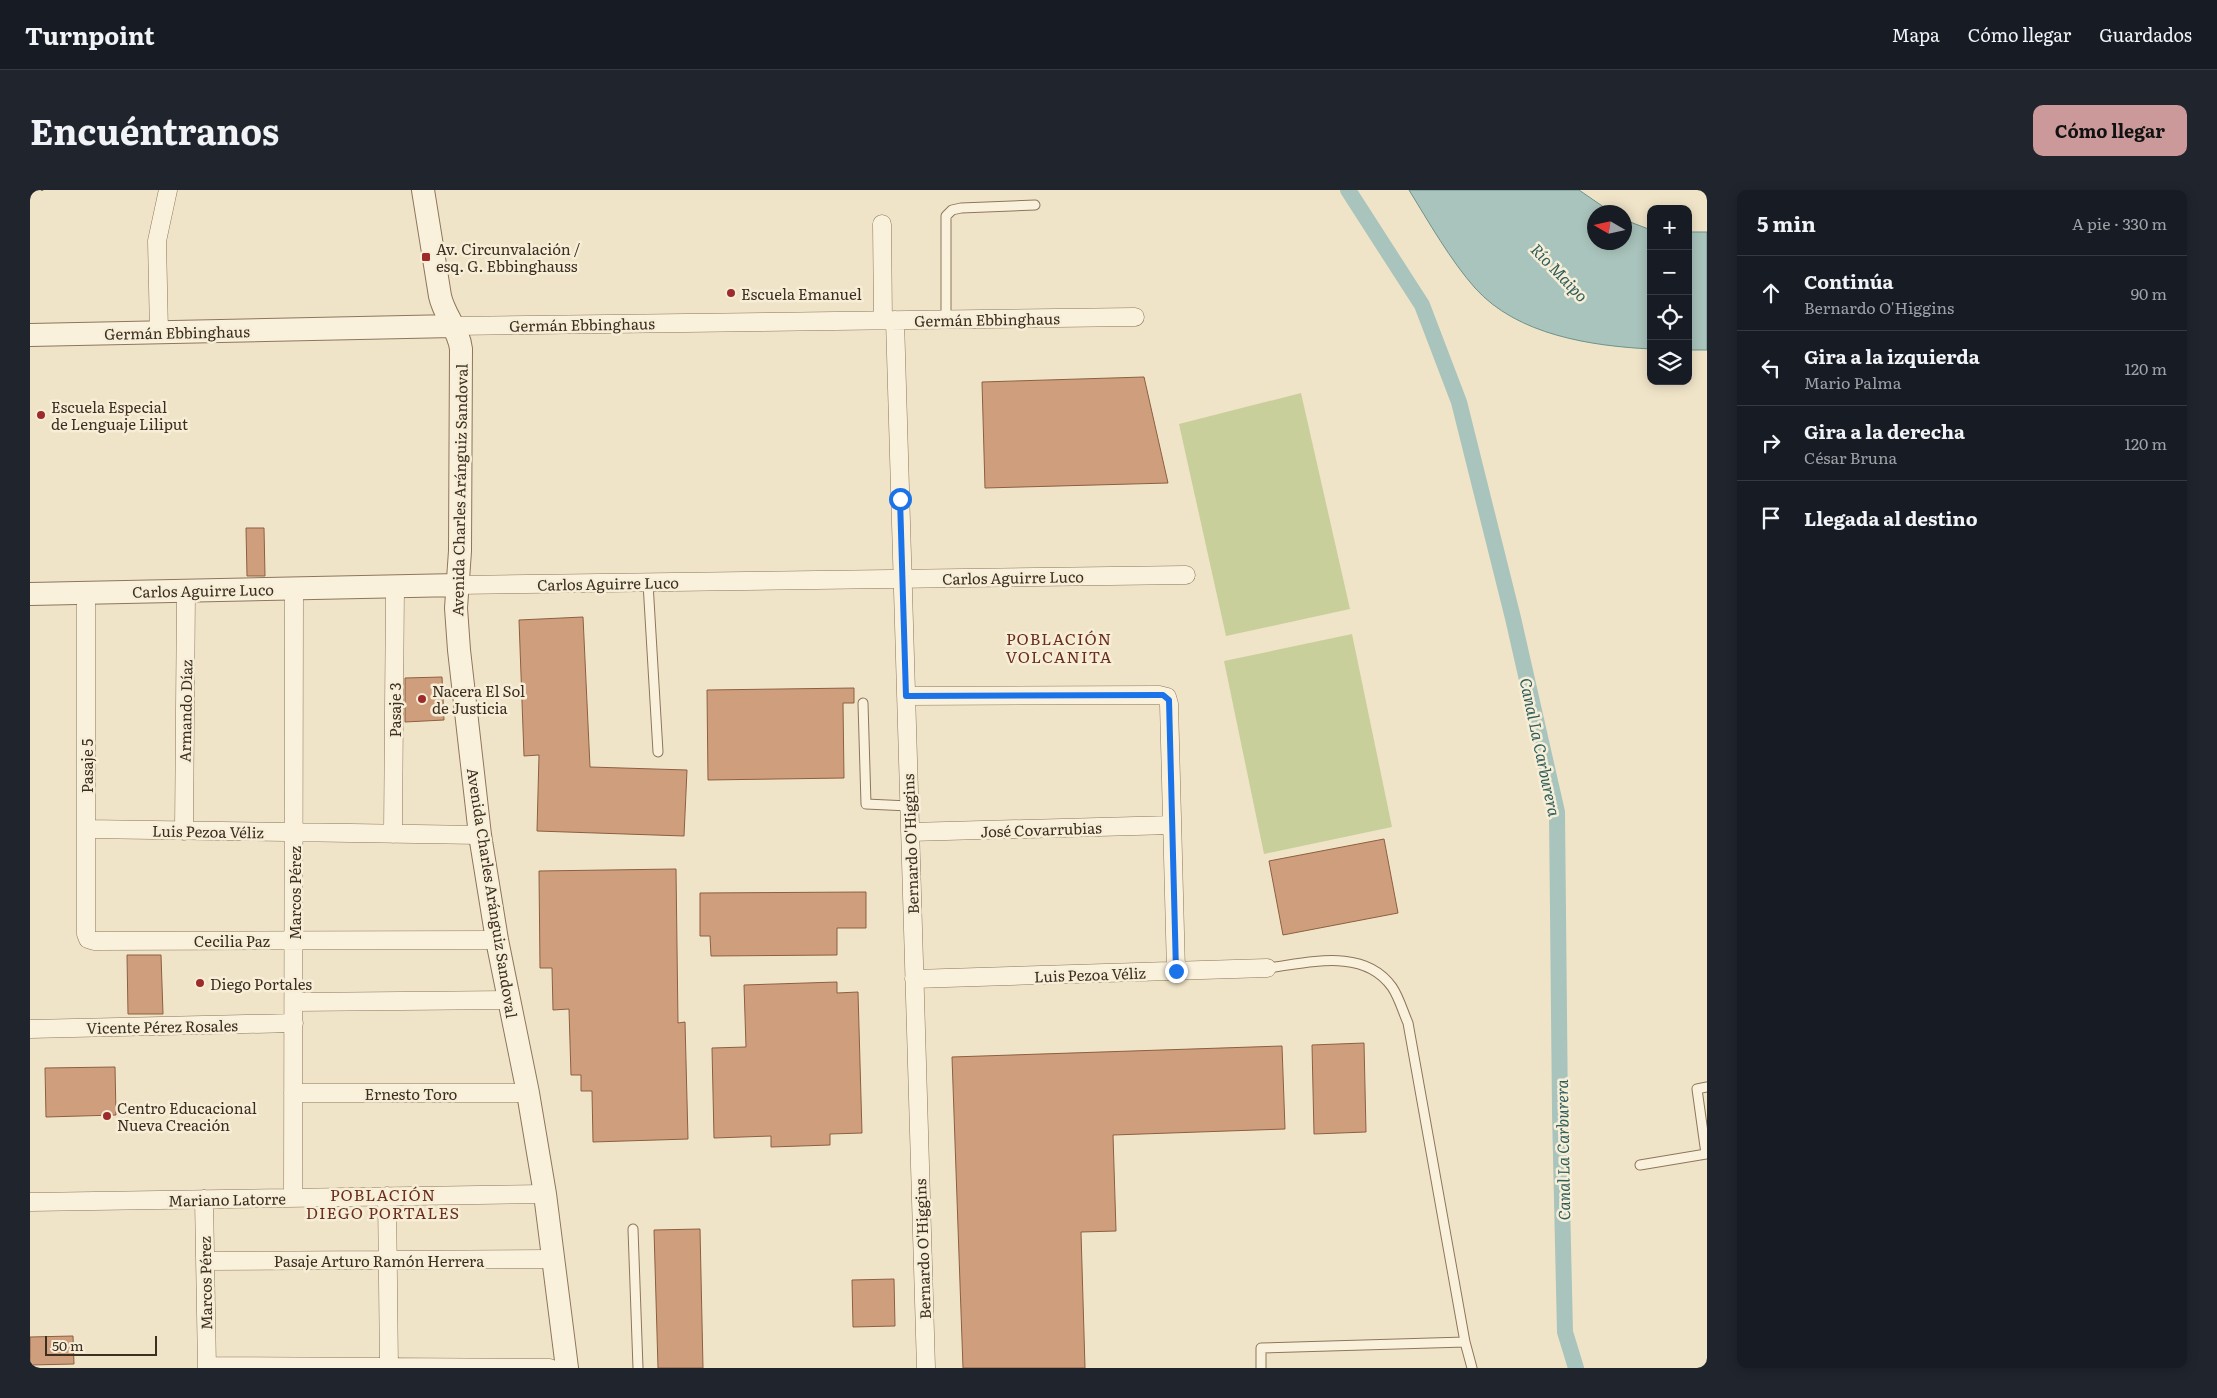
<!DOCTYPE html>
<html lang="es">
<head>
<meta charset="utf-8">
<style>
  :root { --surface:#171b24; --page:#20242c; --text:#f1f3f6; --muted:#9ea1a6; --line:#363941; --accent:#cc999b }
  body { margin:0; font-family:Literata,serif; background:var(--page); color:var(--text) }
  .controls { position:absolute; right:15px; top:15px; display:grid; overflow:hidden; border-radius:10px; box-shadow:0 2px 12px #0003 }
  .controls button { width:45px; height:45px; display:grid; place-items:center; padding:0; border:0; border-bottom:1px solid var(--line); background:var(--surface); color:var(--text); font:25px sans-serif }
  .compass { position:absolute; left:1557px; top:15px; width:45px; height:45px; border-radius:50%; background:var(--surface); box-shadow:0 2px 12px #0003; rotate:279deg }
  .scale { position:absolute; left:15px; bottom:12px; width:112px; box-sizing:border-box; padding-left:5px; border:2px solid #3d2e20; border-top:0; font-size:14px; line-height:18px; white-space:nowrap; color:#3d2e20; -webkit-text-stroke:4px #f7eed8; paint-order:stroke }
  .stop { position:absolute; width:15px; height:15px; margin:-11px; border:4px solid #1a73e8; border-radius:50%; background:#fff }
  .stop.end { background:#1a73e8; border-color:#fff; box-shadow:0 1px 5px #0008 }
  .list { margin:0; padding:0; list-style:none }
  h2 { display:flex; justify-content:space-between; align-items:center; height:65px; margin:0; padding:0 20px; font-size:21px }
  h2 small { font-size:16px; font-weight:400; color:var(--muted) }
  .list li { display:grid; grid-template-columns:32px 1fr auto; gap:15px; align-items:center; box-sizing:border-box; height:75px; padding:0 20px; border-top:1px solid var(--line) }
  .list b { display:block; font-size:19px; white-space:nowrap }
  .list p { margin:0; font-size:16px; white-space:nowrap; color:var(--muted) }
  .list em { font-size:16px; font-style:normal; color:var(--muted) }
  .icon { flex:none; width:28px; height:28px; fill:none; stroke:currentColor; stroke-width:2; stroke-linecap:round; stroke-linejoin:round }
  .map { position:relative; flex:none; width:1677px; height:1178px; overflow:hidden; border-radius:10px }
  header { display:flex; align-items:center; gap:30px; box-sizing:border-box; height:70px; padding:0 25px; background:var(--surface); border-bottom:1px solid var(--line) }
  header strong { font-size:24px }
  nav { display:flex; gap:28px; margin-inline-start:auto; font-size:18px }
  .intro { display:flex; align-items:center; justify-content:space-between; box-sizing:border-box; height:120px; padding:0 30px }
  h1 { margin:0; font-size:35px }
  .button { padding:12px 22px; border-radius:10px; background:var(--accent); color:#111; font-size:18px; font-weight:700 }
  main { display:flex; gap:30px; padding:0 30px }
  aside { flex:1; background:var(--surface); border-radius:10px; box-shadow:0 2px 12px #0003 }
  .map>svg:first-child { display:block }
  .green { fill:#c9cf9b }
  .water { fill:#a9c4bc; stroke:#6f938a }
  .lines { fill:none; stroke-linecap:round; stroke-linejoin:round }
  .canal { stroke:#a9c4bc; stroke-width:16 }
  .building { fill:#cf9f7d; stroke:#8d5f41 }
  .service-casing { stroke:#8d765c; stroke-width:11 }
  .minor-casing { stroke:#8d765c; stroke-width:19 }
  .tertiary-casing { stroke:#8d765c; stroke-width:24 }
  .path { stroke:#8d765c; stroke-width:2.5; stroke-dasharray:4 2.5; stroke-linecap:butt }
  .service { stroke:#faf1dc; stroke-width:9 }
  .minor { stroke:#faf1dc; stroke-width:18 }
  .tertiary { stroke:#faf1dc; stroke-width:22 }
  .route { stroke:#1a73e8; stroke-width:6 }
  .poi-dot { fill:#9e2a2b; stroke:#f7eed8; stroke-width:2 }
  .labels { text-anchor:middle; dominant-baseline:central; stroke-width:5; stroke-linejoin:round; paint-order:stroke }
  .poi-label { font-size:15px; fill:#3d2e20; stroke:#f7eed8; text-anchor:start }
  .street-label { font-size:15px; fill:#3d2e20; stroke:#f7eed8 }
  .water-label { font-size:16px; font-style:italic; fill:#2f5d5a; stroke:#f7eed8 }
  .neighbourhood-label { font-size:16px; letter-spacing:1px; fill:#6b2e1e; stroke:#f7eed8 }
</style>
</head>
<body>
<header>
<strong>Turnpoint</strong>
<nav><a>Mapa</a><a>Cómo llegar</a><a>Guardados</a></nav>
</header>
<div class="intro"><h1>Encuéntranos</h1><a class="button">Cómo llegar</a></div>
<main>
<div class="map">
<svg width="1677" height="1178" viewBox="0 0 1677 1178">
  <rect width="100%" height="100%" fill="#f0e4c8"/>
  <path class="green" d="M1271 203 1320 419 1196 446 1149 234Z
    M1322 444 1362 637 1234 664 1194 471Z"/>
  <path class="water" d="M1379 0H1549L1581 22H1564V52H1594L1595 30 1621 40V159C1561 156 1487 145 1445 98 1421 71 1398 31 1379 0Z
    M1658 42H1677V160H1658Z"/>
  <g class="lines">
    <path class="canal" d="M1318 0 1392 115 1429 212 1483 428 1527 622 1530 923 1535 1142 1546 1178"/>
  </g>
  <path class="building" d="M1114 187 1138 293 955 298 952 192Z
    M216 338H234L235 386H217Z
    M553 427 560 577 657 580 654 646 507 641 509 565 494 566 489 430Z
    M412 487 414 530 375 532V488Z
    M824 498V513H813L814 588 678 590 677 500Z
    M1354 649 1368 723 1253 745 1239 671Z
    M646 679 648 833 655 832 658 949 563 952 562 901H551V885H541L539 819 523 820 522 778H510L509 681Z
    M836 702V738H807V765L681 766 680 746H670V703Z
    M97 765H131L133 824H98Z
    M807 792V803L828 802 832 943 800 944V955L741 957V946L684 948 682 858 716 857 714 795Z
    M1334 853 1336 942 1284 944 1282 855Z
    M1252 856 1255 939 1083 945 1086 1041 1051 1042 1055 1178H933L922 867Z
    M85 877 86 925 16 927 15 878Z
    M670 1039 673 1178H628L624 1040Z
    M864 1089 865 1136 823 1137 822 1090Z
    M43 1146 44 1174 0 1175V1147Z"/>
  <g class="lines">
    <defs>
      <path id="service" d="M916 130V26L922 20 931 18 1005 15
        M618 393 628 562
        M833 513 836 614 879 616
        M1237 778C1278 773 1334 757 1362 797 1369 807 1373 822 1378 833L1435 1152 1442 1178
        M1610 975 1676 964 1667 899 1677 897
        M603 1039 608 1178
        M1231 1178V1158L1435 1152"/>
      <path id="minor" d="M852 34 853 130
        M865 130 896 1178
        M423 136 1105 127
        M129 142 127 51 138 0
        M428 395 1156 385
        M56 403V744L58 749 64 751 467 750
        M876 506 1129 505 1137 507 1139 514 1146 781
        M56 639 450 645
        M154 641 156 401
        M880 642 1142 635
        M363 644 365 397
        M884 789 1237 778
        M264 812 479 810
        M0 839 264 833
        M263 903H498
        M357 1006 359 1178
        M263 1008 264 399
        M174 1009 177 1178
        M0 1012 515 1004
        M175 1071 523 1069
        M177 1176 520 1178"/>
      <path id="tertiary" d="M393 0 410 106C414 125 429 140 431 159L430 361 426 418 429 460 450 645 467 750 498 903 515 1004 537 1178
        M0 145 423 136
        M0 404 428 395"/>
    </defs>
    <use href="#service" class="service-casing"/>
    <use href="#minor" class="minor-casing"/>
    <use href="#tertiary" class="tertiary-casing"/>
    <path class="path" d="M12 0V1"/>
    <use href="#service" class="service"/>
    <use href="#minor" class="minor"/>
    <use href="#tertiary" class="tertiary"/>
  </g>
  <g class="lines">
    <path class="route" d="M870 309 876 506 1129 505H1133L1139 510 1146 781"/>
  </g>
  <g class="poi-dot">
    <rect x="391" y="62" width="10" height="10" rx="2.5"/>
    <circle cx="701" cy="103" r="5"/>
    <circle cx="11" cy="225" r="5"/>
    <circle cx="392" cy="509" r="5"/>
    <circle cx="170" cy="793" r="5"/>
    <circle cx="77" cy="926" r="5"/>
  </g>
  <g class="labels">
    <g class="poi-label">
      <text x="406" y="58">Av. Circunvalación /<tspan x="406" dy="17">esq. G. Ebbinghauss</tspan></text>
      <text x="711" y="103">Escuela Emanuel</text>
      <text x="21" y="216">Escuela Especial<tspan x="21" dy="17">de Lenguaje Liliput</tspan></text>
      <text x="402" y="500">Nacera El Sol<tspan x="402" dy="17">de Justicia</tspan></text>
      <text x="180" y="793">Diego Portales</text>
      <text x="87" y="917">Centro Educacional<tspan x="87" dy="17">Nueva Creación</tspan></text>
    </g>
    <g class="street-label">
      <text transform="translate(957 129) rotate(-1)">Germán Ebbinghaus</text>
      <text transform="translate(552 134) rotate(-1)">Germán Ebbinghaus</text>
      <text transform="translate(147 142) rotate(-1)">Germán Ebbinghaus</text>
      <text transform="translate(429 300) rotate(-89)">Avenida Charles Aránguiz Sandoval</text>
      <text transform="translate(983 387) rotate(-1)">Carlos Aguirre Luco</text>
      <text transform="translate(578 393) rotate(-1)">Carlos Aguirre Luco</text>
      <text transform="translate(173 400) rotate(-1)">Carlos Aguirre Luco</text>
      <text transform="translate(364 520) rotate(-90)">Pasaje 3</text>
      <text transform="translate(155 521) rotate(-89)">Armando Díaz</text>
      <text transform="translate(56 576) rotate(-90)">Pasaje 5</text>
      <text transform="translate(1011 639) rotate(-2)">José Covarrubias</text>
      <text transform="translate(178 641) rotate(1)">Luis Pezoa Véliz</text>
      <text transform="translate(880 654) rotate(-92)">Bernardo O'Higgins</text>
      <text transform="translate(264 703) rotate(-90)">Marcos Pérez</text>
      <text transform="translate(463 703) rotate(81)">Avenida Charles Aránguiz Sandoval</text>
      <text x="202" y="750">Cecilia Paz</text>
      <text transform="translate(1060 784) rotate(-2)">Luis Pezoa Véliz</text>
      <text transform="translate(132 836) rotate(-1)">Vicente Pérez Rosales</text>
      <text x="381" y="903">Ernesto Toro</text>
      <text transform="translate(197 1009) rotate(-1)">Mariano Latorre</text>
      <text transform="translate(892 1059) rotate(-92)">Bernardo O'Higgins</text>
      <text x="349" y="1070">Pasaje Arturo Ramón Herrera</text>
      <text transform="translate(175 1093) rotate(-91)">Marcos Pérez</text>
    </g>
    <g class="water-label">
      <text transform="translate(1530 82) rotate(46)">Río Maipo</text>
      <text transform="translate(1511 557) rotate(78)">Canal La Carburera</text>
      <text transform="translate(1532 960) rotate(-91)">Canal La Carburera</text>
    </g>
    <g class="neighbourhood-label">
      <text x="1029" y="448">POBLACIÓN<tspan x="1029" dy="18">VOLCANITA</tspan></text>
      <text x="353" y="1004">POBLACIÓN<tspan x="353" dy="18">DIEGO PORTALES</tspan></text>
    </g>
  </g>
</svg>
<div class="controls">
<button>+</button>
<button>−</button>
<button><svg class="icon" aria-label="locate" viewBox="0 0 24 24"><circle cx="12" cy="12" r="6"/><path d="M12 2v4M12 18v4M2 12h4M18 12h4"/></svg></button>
<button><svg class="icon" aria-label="layers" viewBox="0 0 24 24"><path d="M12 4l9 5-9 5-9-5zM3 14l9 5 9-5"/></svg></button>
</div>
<svg class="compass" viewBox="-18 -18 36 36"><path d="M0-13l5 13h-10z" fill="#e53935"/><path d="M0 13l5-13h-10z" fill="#9ea1a6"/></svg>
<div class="scale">50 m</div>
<div class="stop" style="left:870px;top:309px"></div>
<div class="stop end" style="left:1146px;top:781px"></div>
</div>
<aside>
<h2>5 min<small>A pie · 330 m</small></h2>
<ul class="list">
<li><svg class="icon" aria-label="ahead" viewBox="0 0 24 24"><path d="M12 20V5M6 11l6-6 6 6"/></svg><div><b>Continúa</b><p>Bernardo O'Higgins</p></div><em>90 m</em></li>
<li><svg class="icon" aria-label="left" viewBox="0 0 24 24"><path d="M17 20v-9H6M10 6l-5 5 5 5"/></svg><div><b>Gira a la izquierda</b><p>Mario Palma</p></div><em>120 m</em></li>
<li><svg class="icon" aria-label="right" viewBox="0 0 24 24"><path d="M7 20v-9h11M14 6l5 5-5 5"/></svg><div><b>Gira a la derecha</b><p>César Bruna</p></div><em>120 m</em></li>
<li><svg class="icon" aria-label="arrive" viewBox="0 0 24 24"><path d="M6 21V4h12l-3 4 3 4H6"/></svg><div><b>Llegada al destino</b></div></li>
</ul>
</aside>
</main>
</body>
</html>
